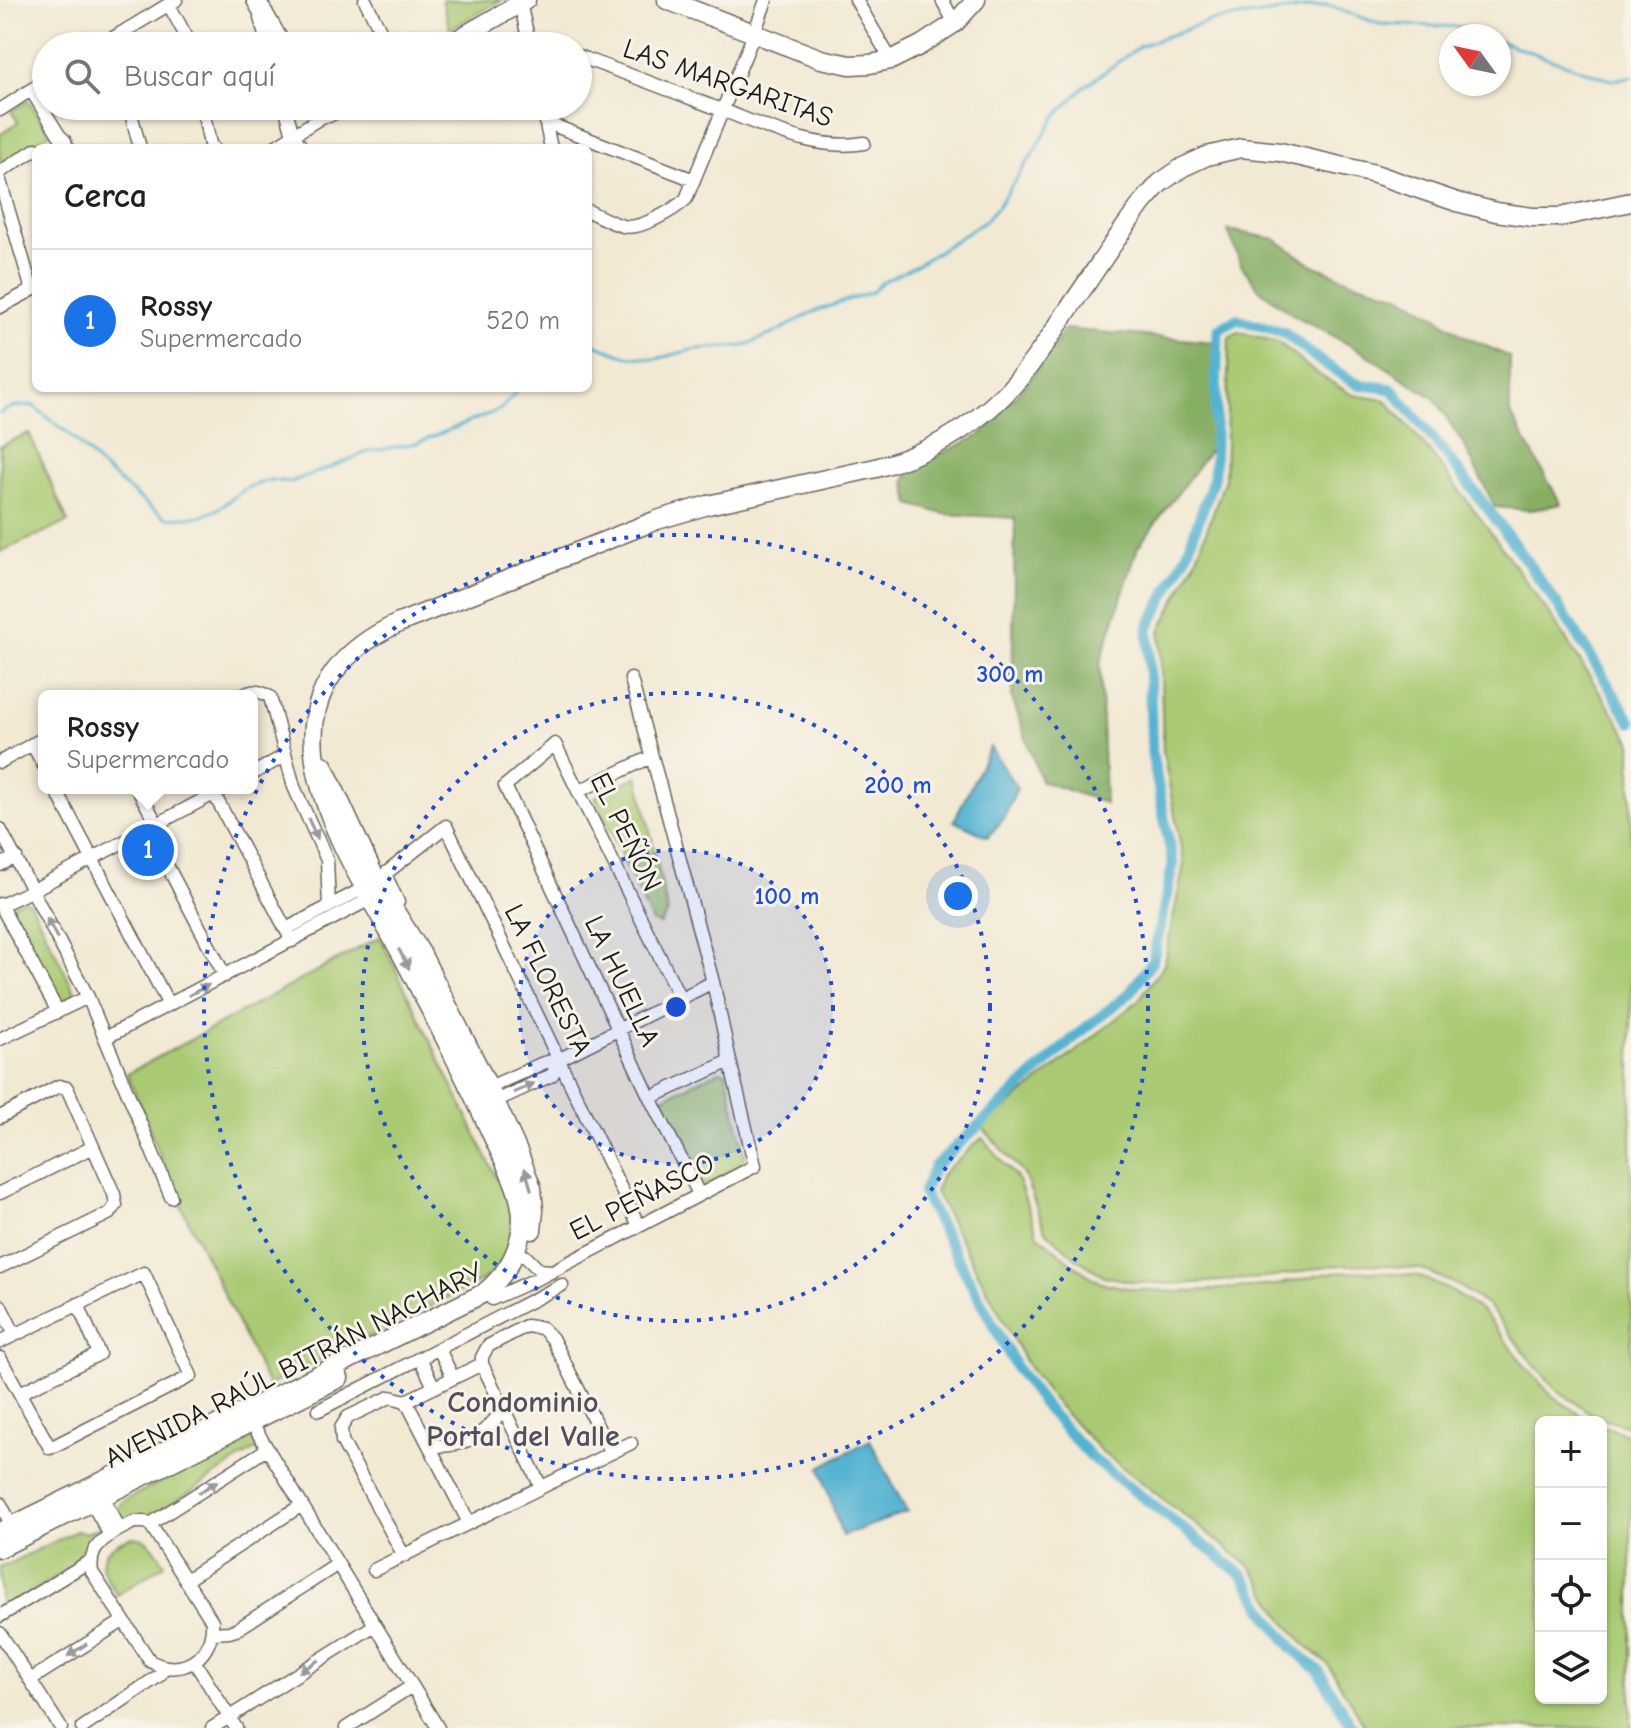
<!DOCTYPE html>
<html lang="es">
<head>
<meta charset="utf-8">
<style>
  :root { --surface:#fff; --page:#f6f6f6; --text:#202124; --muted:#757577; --line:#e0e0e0; --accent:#1a73e8 }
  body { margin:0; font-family:"Comic Neue",sans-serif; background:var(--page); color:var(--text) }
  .controls { position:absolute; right:24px; bottom:24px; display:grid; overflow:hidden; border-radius:12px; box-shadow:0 2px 6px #0004 }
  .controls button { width:72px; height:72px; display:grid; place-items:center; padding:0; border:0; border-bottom:2px solid var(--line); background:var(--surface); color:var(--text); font:40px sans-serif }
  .compass { position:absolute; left:1439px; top:24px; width:72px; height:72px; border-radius:50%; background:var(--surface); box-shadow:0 2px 6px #0004; rotate:303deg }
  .you { position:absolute; left:958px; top:896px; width:28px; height:28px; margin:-20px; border:6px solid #fff; border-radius:50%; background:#1a73e8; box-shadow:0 0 0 12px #1a73e833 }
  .badge { display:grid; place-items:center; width:52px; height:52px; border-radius:50%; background:var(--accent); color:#fff; font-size:26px; font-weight:700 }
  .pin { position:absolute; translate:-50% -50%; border:4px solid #fff; box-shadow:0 2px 8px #0006 }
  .popup { position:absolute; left:38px; top:690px; width:220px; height:104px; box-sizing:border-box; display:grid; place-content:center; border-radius:12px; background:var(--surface); filter:drop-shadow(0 2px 6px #0005); font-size:26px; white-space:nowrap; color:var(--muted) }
  .popup b { font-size:30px; color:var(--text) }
  .popup::after { content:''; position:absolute; left:50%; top:100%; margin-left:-16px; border:16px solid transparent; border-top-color:var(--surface) }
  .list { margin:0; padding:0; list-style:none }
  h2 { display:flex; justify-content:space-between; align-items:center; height:104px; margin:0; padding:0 32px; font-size:34px }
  h2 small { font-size:26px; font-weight:400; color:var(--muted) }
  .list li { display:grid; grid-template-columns:52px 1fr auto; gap:24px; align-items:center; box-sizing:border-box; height:144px; padding:0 32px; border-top:2px solid var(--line) }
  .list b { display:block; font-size:30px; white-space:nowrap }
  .list p { margin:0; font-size:26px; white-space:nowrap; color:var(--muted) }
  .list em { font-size:26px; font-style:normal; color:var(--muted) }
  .icon { flex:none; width:44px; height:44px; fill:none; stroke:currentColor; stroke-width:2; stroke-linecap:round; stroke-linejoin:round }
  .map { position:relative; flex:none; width:1631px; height:1728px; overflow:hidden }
  .search { position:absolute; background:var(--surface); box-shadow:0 2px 6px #0004; left:32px; top:32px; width:560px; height:88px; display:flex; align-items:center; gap:20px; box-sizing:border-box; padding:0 28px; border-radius:44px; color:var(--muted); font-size:30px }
  .panel { position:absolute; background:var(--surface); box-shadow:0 2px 6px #0004; left:32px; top:144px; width:560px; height:248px; border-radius:12px }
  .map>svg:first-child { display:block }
  .green { fill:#a9ca72; stroke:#627347; stroke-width:2 }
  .forest { fill:#86ae64; stroke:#516540; stroke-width:2 }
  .water { fill:#53b3d2; stroke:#386877; stroke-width:2 }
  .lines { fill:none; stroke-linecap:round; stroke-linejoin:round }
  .stream { stroke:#53b3d2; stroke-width:3 }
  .canal { stroke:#53b3d2; stroke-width:11 }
  .street-casing { stroke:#67645c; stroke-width:15 }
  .secondary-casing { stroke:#67645c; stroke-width:21 }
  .street { stroke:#fff; stroke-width:12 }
  .secondary { stroke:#fff; stroke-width:18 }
  .oneway { fill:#999 }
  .ring { fill:none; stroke:#1d4ed8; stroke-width:4; stroke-dasharray:4 8 }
  .labels { text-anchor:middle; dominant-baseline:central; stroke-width:6; stroke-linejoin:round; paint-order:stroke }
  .street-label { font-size:28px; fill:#1c1c1c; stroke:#f7f3e8 }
  .neighbourhood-label { font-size:30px; font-weight:bold; fill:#544d5c; stroke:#f7f3e8 }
  .centre { fill:#1d4ed8; stroke:#f7f3e8; stroke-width:4 }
  .ring-label { font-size:24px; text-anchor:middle; font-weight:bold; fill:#1d4ed8; stroke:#f7f3e8; stroke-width:6; stroke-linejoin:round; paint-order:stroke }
</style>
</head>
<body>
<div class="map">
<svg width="1631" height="1728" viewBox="0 0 1631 1728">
  <rect width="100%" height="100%" fill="#f7f3e8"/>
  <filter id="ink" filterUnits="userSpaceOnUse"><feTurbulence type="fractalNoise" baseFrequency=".0125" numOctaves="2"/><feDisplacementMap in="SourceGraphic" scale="16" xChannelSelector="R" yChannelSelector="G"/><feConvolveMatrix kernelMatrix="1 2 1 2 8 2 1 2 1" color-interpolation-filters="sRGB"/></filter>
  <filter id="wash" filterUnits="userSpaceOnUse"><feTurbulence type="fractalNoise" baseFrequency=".006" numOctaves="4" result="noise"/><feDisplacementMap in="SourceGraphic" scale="32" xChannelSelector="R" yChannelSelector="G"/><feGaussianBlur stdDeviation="1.8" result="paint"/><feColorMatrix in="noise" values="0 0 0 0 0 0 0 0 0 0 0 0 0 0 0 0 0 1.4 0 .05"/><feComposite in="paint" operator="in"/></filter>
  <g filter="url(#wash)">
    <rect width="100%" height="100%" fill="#f2e9d3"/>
    <path class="green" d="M442 0H502L450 29Z
      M28 100 50 133 3 164 0 159V135L18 122 11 111Z
      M1238 332 1278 342 1313 371 1353 395 1386 400 1426 447 1487 527 1555 622 1631 741V1427L1592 1414 1556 1389 1532 1362 1488 1306 1457 1285 1421 1269 1370 1264 1327 1266 1275 1277 1181 1284 1135 1282 1104 1276 1076 1258 1045 1230 1024 1174 982 1127 1138 1001 1164 964 1184 864 1163 752 1160 631 1196 560 1225 479 1229 337Z
      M29 433 68 522 0 552V446Z
      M638 776 668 913 660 924 652 922 595 797Z
      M23 900 29 902 33 908 74 990V994L71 998 62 1001 57 997 12 912 14 904Z
      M380 937 511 1207C518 1236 506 1266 481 1281L268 1386 175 1193 127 1074Z
      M719 1071 726 1072 747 1164 708 1185C701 1185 698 1184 694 1178L659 1100Z
      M982 1138 1017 1178 1038 1235 1072 1264 1101 1283 1135 1289 1181 1292 1276 1285 1328 1273 1370 1271 1419 1276 1453 1292 1483 1312 1526 1367 1551 1395 1591 1422H1541V1698H1601V1425L1631 1436V1728H1366L1328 1664 1301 1641 1280 1614 1252 1568 1100 1450 1054 1401 1027 1365 935 1192 943 1173Z
      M253 1435 260 1446 150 1518 124 1522 116 1510 123 1501Z
      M100 1527 103 1533 86 1559 0 1610V1568L78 1530 86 1533Z
      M133 1537C150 1537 156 1551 165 1564L117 1595C113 1588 106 1580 104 1572 96 1552 118 1541 133 1537Z"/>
    <path class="forest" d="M1228 230 1275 239 1311 264 1351 281 1400 295 1434 315 1462 335 1510 357V413L1561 504 1531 510 1495 507 1465 447 1435 399 1361 351 1292 314 1259 289 1241 265Z
      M1065 329 1214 342 1212 447 1138 547 1100 664 1105 803 1041 781 1012 698 1015 518 944 514 910 504 905 479 922 462 979 436 1031 378Z"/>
    <path class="water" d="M990 747 1017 788 1004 818 988 837 954 821Z
      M870 1440 907 1512 842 1536 820 1467Z"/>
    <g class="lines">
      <path class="stream" d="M1499 41 1611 80 1631 77
        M588 343H592L626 356 656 359 695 349 743 346 775 333 813 312 872 292 881 283 920 263 985 221 998 206 1034 152 1055 117 1085 86 1140 46 1210 21 1327 5 1380 24 1466 27 1488 36
        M0 413 12 407 32 405 69 434 103 468 150 507 167 518 203 516 218 509 246 488 270 480 290 482 329 468 367 452 417 443 501 409 520 388"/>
      <path class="canal" d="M1353 1728 1319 1671 1293 1649 1271 1621 1244 1576 1092 1458 1046 1408 1018 1371 923 1193 934 1167 1077 1035 1130 993 1153 960 1173 864 1152 754 1148 628 1186 556 1214 477 1218 330 1237 319 1283 332 1320 361 1357 384 1392 389C1453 461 1510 536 1563 613 1587 648 1608 686 1631 722"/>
    </g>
  </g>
  <g filter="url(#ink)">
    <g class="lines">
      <defs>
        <path id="street" d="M365 0 388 46
          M856 0 891 60
          M942 0 955 23
          M520 3 530 46
          M169 5 186 36 188 46
          M260 18 268 46
          M528 37 551 46
          M100 46 176 0
          M578 56C622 72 667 89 711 106 759 123 812 152 864 143
          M31 90 59 135 65 141 67 148
          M129 106 140 148
          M202 106 210 144 213 148
          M285 106 293 135 302 148
          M542 106 551 148
          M0 110 46 80
          M545 122 694 180
          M273 148 328 113
          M0 172 36 149
          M0 181 32 290
          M588 211C599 216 611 223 623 226 639 231 674 210 686 199L754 34 766 0
          M0 307 36 288
          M241 696C253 690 259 690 270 697L294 787 327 860 329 906
          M32 744 44 766
          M0 762 44 738
          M252 774 284 756
          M55 788 169 1005
          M137 788 157 824
          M579 791 651 757
          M214 794 292 941
          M0 829 88 997 171 1197
          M148 829 225 976
          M0 865 16 857
          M398 902 385 874 446 826 639 1226
          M0 904 58 1012
          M1 905 33 890 225 788
          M286 929 368 886
          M681 1000 555 744 505 786 650 1098 699 1194
          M105 1038 370 899 372 894
          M0 1039 88 997
          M485 1089 543 1063 560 1059 713 982
          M650 1098 730 1061
          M491 1103 552 1075 560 1059
          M0 1117 59 1086 67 1088 114 1194 116 1205 110 1213 0 1267
          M0 1193 93 1147
          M525 1256 539 1270 551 1271
          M492 1299 543 1276 755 1166 730 1061 713 982 631 679
          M0 1305 15 1335
          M0 1342 144 1273 191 1376 50 1448 0 1358
          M439 1349 453 1378
          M420 1358 434 1387
          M482 1364V1357L488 1346 526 1326 542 1328 552 1338 611 1453
          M482 1364 541 1487
          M20 1393 99 1354 78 1304
          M406 1401 469 1523
          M319 1410 562 1285
          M248 1417 438 1728
          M429 1445C460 1449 487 1436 502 1409
          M99 1494 102 1497 120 1529
          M91 1502 110 1535
          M0 1503 12 1526
          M134 1522H145L150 1524 212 1621C214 1657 182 1679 150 1661L92 1572C87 1543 112 1533 134 1522Z
          M150 1524 267 1449
          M404 1556 342 1441 341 1428 348 1417 390 1397 406 1401 482 1364
          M374 1570 631 1443
          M186 1580 302 1505
          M0 1616 90 1561
          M0 1633 61 1728
          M212 1633 229 1632 236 1630 338 1564
          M194 1661 236 1728
          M30 1680 123 1621
          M82 1728 160 1675 164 1667
          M212 1728 375 1625
          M346 1728 412 1686"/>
        <path id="secondary" d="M256 0 282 46
          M667 0 821 59 850 65 870 64 891 60 921 45 955 23 976 0
          M446 46 526 0
          M317 106 328 113 341 106
          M323 765 378 884 421 953 489 1088 519 1154 532 1188 534 1211 532 1230
          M0 1532 484 1293C506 1275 521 1250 522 1220 522 1191 504 1161 492 1135 464 1074 433 1014 402 955 344 849 237 697 399 623L657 520 708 505 876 468C924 455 967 431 1003 396 1027 372 1047 342 1066 313 1092 276 1116 238 1143 202L1160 183 1183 167 1207 156 1241 148 1280 152 1375 174 1457 202 1496 212 1532 217H1560L1631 202
          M0 1548 339 1378"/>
      </defs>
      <use href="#street" class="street-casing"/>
      <use href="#secondary" class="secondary-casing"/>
      <use href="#street" class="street"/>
      <use href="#secondary" class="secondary"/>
    </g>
    <defs><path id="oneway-solid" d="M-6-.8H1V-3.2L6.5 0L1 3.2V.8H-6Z" transform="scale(2)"/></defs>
    <g class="oneway">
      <use href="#oneway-solid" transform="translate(313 829) rotate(65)"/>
      <use href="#oneway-solid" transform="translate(52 928) rotate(-117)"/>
      <use href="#oneway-solid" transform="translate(404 959) rotate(62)"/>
      <use href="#oneway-solid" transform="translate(199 990) rotate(-28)"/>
      <use href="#oneway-solid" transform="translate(524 1088) rotate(-25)"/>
      <use href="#oneway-solid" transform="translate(528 1179) rotate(-107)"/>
      <use href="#oneway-solid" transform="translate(208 1487) rotate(-33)"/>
      <use href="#oneway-solid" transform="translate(77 1650) rotate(148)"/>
      <use href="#oneway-solid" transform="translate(309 1666) rotate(148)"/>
    </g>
  </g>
  <circle cx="676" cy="1007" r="157" fill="#1d4ed8" fill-opacity=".12"/>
  <g class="ring">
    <circle cx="676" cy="1007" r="157"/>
    <circle cx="676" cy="1007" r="314"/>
    <circle cx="676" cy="1007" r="472"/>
  </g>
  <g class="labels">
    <g class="street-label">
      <text transform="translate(728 83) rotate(19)">LAS MARGARITAS</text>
      <text transform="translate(626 832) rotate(64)">EL PEÑÓN</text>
      <text transform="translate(548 980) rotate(64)">LA FLORESTA</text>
      <text transform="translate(622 981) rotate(65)">LA HUELLA</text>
      <text transform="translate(642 1197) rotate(-27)">EL PEÑASCO</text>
      <text transform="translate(294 1365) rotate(-27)">AVENIDA RAÚL BITRÁN NACHARY</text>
    </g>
    <g class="neighbourhood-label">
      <text x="523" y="1402">Condominio<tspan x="523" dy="34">Portal del Valle</tspan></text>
    </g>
  </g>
  <circle cx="676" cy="1007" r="12" class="centre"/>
  <g class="ring-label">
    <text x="1010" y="682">300 m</text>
    <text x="898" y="793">200 m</text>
    <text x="787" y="904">100 m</text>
  </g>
</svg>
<div class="controls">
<button>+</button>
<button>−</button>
<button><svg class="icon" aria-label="locate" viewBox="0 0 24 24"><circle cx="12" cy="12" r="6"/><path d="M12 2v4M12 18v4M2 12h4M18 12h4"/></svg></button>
<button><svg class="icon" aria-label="layers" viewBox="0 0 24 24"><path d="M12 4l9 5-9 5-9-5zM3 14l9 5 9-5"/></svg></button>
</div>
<svg class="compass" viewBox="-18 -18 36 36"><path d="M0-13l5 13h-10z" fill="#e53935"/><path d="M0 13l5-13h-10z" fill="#757577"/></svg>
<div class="you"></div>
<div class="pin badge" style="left:148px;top:850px">1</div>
<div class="popup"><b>Rossy</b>Supermercado</div>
<div class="search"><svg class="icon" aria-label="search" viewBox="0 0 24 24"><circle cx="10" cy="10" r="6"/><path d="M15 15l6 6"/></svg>Buscar aquí</div>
<section class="panel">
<h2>Cerca<small></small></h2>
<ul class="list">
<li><span class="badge">1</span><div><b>Rossy</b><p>Supermercado</p></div><em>520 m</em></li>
</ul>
</section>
</div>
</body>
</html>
